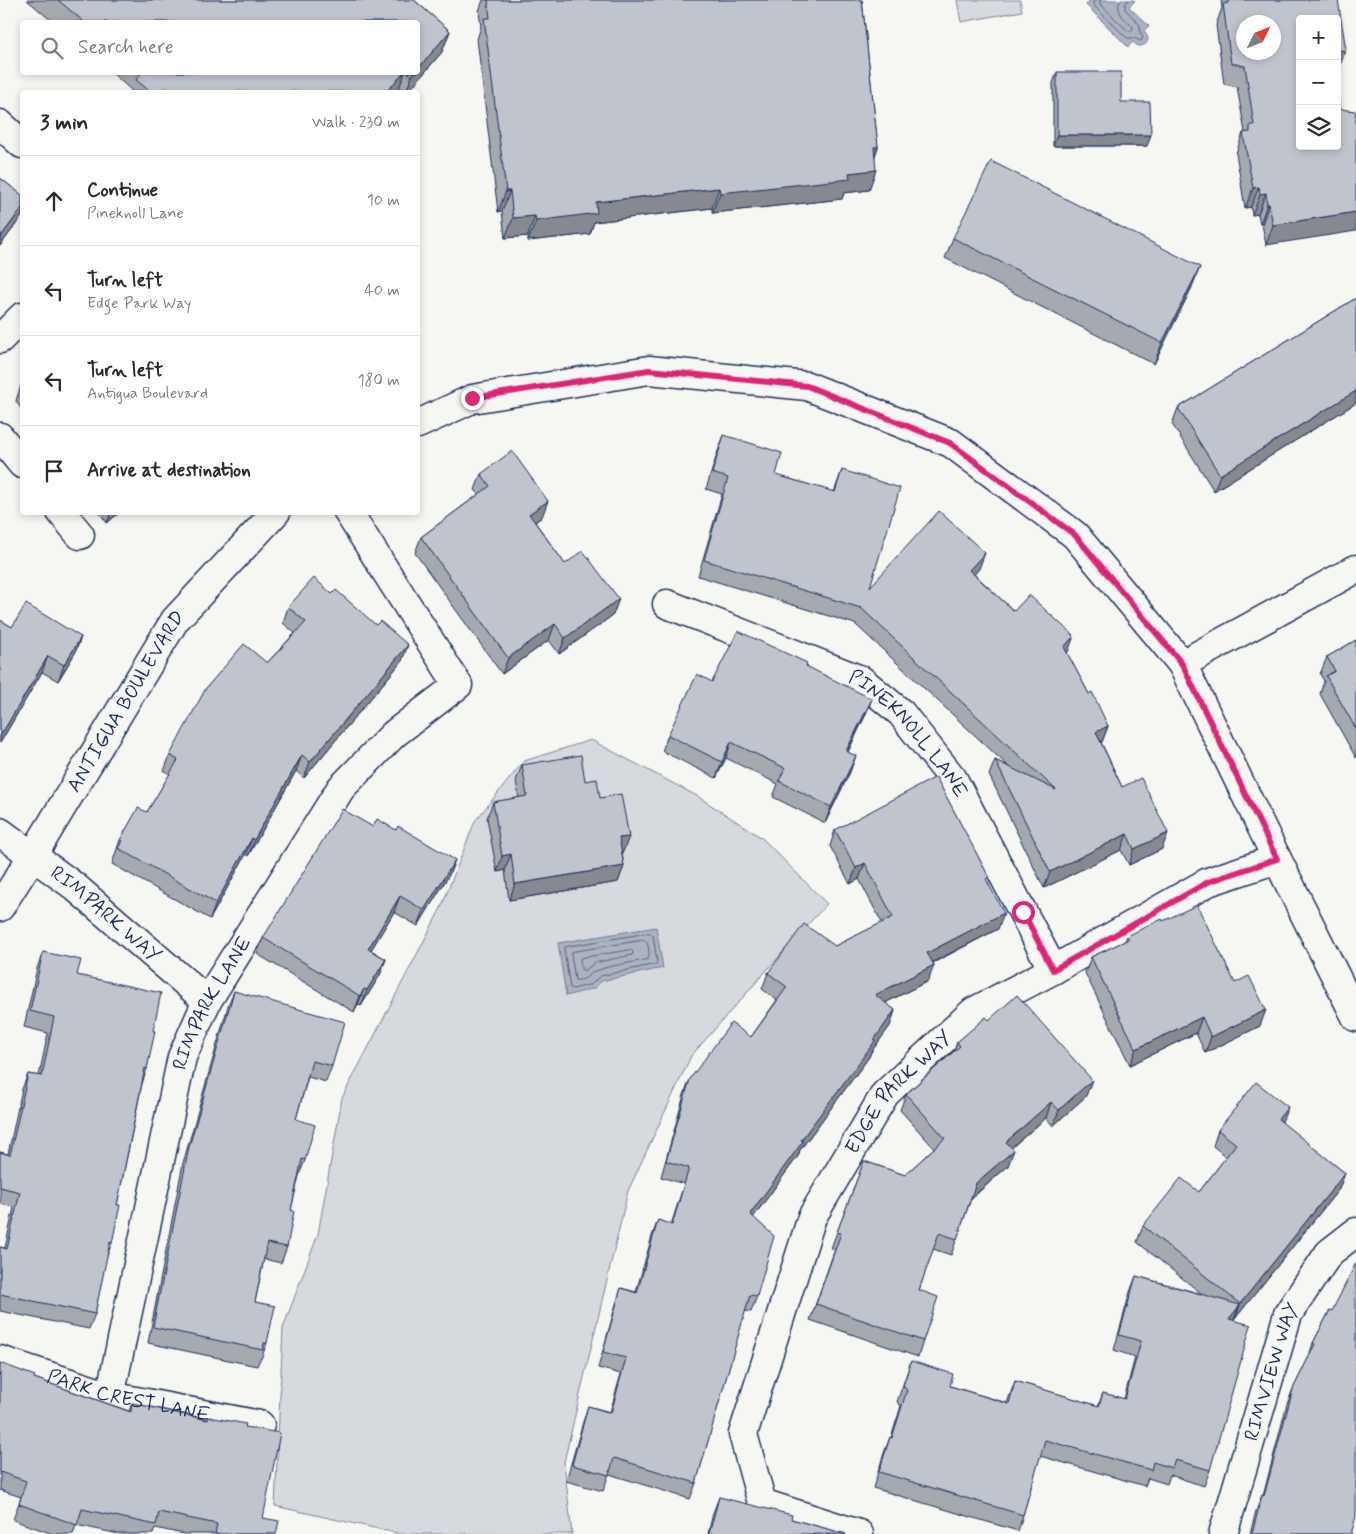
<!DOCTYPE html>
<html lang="en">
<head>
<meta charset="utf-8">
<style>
  :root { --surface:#fff; --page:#f7f7f7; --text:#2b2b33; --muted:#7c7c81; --line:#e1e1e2 }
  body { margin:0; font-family:Mynerve,sans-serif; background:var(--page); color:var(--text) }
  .controls { position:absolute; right:15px; top:15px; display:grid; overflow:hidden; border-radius:5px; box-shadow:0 2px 8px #0003 }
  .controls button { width:45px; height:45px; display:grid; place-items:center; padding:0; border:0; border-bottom:1px solid var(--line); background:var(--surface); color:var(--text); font:25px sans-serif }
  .compass { position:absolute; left:1236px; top:15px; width:45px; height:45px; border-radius:50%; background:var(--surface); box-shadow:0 2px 8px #0003; rotate:47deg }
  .stop { position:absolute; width:15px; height:15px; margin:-11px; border:4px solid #db2777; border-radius:50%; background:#fff }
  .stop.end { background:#db2777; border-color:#fff; box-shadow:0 1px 5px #0008 }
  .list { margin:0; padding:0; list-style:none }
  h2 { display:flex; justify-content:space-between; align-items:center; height:65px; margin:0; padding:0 20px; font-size:21px }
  h2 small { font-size:16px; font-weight:400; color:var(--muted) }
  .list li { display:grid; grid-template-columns:32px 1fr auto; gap:15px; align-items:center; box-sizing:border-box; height:90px; padding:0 20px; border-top:1px solid var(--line) }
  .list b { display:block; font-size:19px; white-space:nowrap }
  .list p { margin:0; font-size:16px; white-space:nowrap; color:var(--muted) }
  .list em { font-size:16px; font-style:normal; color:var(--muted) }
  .icon { flex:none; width:28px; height:28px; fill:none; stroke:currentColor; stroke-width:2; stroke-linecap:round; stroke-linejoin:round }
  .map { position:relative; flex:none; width:1356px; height:1534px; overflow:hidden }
  .search { position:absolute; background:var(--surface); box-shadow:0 2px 8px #0003; left:20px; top:20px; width:400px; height:55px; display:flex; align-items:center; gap:12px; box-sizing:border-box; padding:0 18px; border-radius:5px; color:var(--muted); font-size:19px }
  .panel { position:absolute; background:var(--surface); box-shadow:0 2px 8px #0003; left:20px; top:90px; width:400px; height:425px; border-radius:5px }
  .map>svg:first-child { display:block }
  .green { fill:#d6d9dd; stroke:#78849e }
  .water { fill:#abb2c0; stroke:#717e99 }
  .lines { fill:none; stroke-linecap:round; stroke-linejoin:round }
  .shore { stroke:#556385; stroke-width:1 }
  .minor-casing { stroke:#1b2f5e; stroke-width:31 }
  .minor { stroke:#f6f6f2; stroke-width:28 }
  .wall { fill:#a5a9b0; stroke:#1b2f5e }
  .shaded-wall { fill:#868990; stroke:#1b2f5e }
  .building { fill:#c0c4cd; stroke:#1b2f5e; fill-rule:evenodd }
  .route { stroke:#db2777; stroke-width:6 }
  .labels { text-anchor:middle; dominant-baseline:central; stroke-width:4; stroke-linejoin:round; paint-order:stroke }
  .street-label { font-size:20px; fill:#1b2f5e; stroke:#f6f6f2 }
</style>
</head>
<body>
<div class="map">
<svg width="1356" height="1534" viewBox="0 0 1356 1534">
  <rect width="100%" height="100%" fill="#f6f6f2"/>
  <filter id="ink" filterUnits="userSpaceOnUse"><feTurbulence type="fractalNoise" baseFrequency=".02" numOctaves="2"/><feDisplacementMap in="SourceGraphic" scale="10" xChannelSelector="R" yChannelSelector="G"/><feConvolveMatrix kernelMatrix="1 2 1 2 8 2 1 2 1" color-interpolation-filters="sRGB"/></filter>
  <g filter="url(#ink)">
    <path class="green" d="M957 0H1020L1022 11 961 22Z
      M591 740 697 796 762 838 827 904 798 935 691 1056 628 1191 564 1462 572 1534H401L275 1506 283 1328 318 1234 342 1098 441 908 475 821 524 761Z"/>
    <path class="water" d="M1090 0H1133L1135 1 1129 7 1149 26 1144 30 1148 38C1148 44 1144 46 1138 46L1133 42 1128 47 1086 5Z
      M656 927 663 968 601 981 595 988 566 996 558 943Z"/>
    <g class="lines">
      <path class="shore" d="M1093 0 1094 6 1127 38H1134L1141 41 1143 38 1140 32V25L1125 9V4L1129 0
        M1100 0V4L1128 31H1132L1133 27C1125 19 1115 13 1120 0
        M650 933 653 935 657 962 656 964 600 976 592 984 573 989 570 988 564 949 565 947Z
        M645 940C649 943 650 955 648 959 634 963 609 965 596 971 588 974 585 982 575 980L571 954 572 952Z
        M631 950 633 952 632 955 594 963 584 971 581 969 580 960 581 958Z"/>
      <defs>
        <g id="minor">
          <path d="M0 124 22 144"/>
          <path d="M0 339 22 317"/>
          <path d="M418 424 472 399 649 370 807 386 951 443 1075 535 1182 664 1277 859 1356 1017"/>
          <path d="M0 437 22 464"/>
          <path d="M61 512 80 535"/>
          <path id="s1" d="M667 604 861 680 901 713 953 779 1053 970"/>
          <path d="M1182 664 1356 569"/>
          <path id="s2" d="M0 832 74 886 207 1001"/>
          <path id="s3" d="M0 907 33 855 175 620 276 512"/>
          <path id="s4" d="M0 1360 110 1396 260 1425"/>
          <path id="s5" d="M110 1396 182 1057 207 1001 341 788 394 734 458 685 348 512"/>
          <path id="s6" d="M859 1534 762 1503 743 1434 812 1217 885 1094 973 1012 1053 970 1208 882 1277 859"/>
          <path id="s7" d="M1223 1534 1288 1314 1329 1253 1356 1232"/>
        </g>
      </defs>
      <use href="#minor" class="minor-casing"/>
      <use href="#minor" class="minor"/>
    </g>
    <path class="wall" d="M27 0H414L450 31 442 52 408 92H400L398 91 397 92H132V91L111 72H418V22H53Z
      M483 0H862L878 147 875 156 869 190 844 193 842 199 712 213V208L594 222 590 234 528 241V236L505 238 502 211 498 212 477 39 481 27 479 11Z
      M1221 0H1338V70L1300 19 1337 146 1266 245 1262 224H1260L1258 214 1252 215 1251 207 1245 208 1236 153 1243 133 1245 132 1237 87 1224 84 1216 25 1222 8Z
      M1057 72 1121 102 1147 146H1053V83Z
      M0 178 22 195V216L0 246Z
      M953 238 1192 287 1154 364 945 258Z
      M1356 298V403L1214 491 1172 424 1178 408Z
      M22 382V410L16 401Z
      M724 435 776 475 834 492 842 470 870 587 979 569 974 574 1014 611 1068 652 1067 653 1089 694 1108 726 1102 742H1101L1122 787 1162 849 1129 865 1121 850 1044 888 989 775 995 760 1008 766 855 624 698 576 722 494 706 489 718 451Z
      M481 474 542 517 535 522 565 564 613 615 559 654 549 640 502 674 415 553 421 537 479 494 475 490Z
      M99 512H120L107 523Z
      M288 607 402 661 304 778 296 771 248 856 246 854 210 919 112 864 120 840 147 812 170 774 164 771 170 755 267 663 295 633 283 623Z
      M0 620 12 627 81 637 75 653 58 681 42 672 0 743Z
      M1356 640V758L1320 694 1324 681 1320 674 1327 657Z
      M806 666 866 714 848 752 850 772 825 823 773 797 778 784 726 758 716 778 662 751 668 735 712 682Z
      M522 765 585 781 600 798 623 852 622 853 624 866 618 882 509 900 505 870 497 872 487 818 493 802 519 798 516 781Z
      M373 827 396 830 455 860 449 875 418 926 394 912 371 950 386 959 380 975 361 1006 358 1005 354 1012 257 954 263 938Z
      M835 830 988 882 998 929 933 963 934 965 928 981 885 1003 895 1010 890 1026 871 1052 869 1057 800 1150 798 1156 753 1217 757 1296 751 1312 745 1311 696 1483 690 1499 609 1474 603 1491 566 1481 583 1422 588 1406 610 1412 621 1374 598 1368 616 1304 621 1288 636 1292 652 1236 658 1220 671 1225 684 1184 661 1177 684 1095 690 1079 751 1037 777 1000 762 989 768 973 835 946 882 923 859 879 850 884 830 846Z
      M1163 921 1235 983 1260 1026 1205 1053 1196 1033 1130 1065 1085 973 1091 957 1125 941 1127 936Z
      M43 952 77 975 153 1031 147 1069 142 1084 117 1205 112 1243 106 1258 95 1314 89 1329 0 1311V1247L5 1248 14 1207 0 1204V1152L8 1154 22 1089 28 1074 39 1076 48 1033 24 1027 37 968Z
      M234 991 332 1066 326 1082 308 1077 296 1119 305 1160 299 1176 291 1210 287 1247 281 1263 264 1259 255 1302 267 1343 261 1359H260L257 1366 148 1343 183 1163 228 1006Z
      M989 1020 1086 1096 1053 1126 1046 1118 1011 1148 1008 1166 971 1199 951 1255 933 1249 919 1290 923 1341 918 1357 810 1320 835 1249 831 1248 864 1161 905 1175 934 1148 900 1110 906 1094 954 1051 957 1042Z
      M1282 1123 1345 1173 1339 1189 1234 1320 1210 1470 1204 1486 1170 1475 1167 1484 1148 1478 1145 1486 1040 1456 1023 1515 1018 1531 873 1488 884 1453 890 1437 891 1438 901 1406 897 1402 911 1361 950 1386 1007 1403 1015 1381 1098 1406 1103 1393 1124 1399 1135 1357 1114 1350 1130 1292 1136 1276 1202 1294 1137 1242 1143 1226 1199 1192 1226 1157 1213 1146 1218 1130Z
      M1330 1310 1351 1534H1250L1256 1511 1262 1495 1263 1496 1287 1404 1293 1389 1308 1359 1313 1343Z
      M0 1363 34 1378 129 1411 132 1403 245 1427 263 1518 276 1534H184L155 1528 153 1534H119L76 1525 73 1534H53L13 1520 21 1497 0 1490Z
      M719 1497 791 1519 846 1534H708L713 1513Z"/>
    <path class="shaded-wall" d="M450 31 442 52 408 92H406L412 76 415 72H418V69Z
      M1346 50 1338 70 1337 71V51Z
      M404 72H405L398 91 397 92H386Z
      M1057 135H1151L1147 146H1053Z
      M874 147H878L871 167Z
      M876 170 869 190 844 193 842 199 712 213 720 193 849 173Z
      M1259 187 1251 207 1245 208 1253 188Z
      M719 188 712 208 594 222 590 234 528 241 536 221 596 202Z
      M506 191H510L502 211 498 212Z
      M1266 193 1258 214 1252 215 1260 194Z
      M1267 204H1269L1262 224H1260Z
      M22 208V216L0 246V242L2 235Z
      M1356 212V231L1266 245 1273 225Z
      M535 216 528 236 505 238 513 218Z
      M1200 267 1192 287 1154 364 1162 343Z
      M1356 391V403L1214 491 1220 475Z
      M548 501 542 517 523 530 529 514Z
      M111 512H120L107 523Z
      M985 553 979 569 964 586 969 570Z
      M619 599 613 615 559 654 565 638Z
      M555 624 549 640 502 674 508 658Z
      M1074 636 1068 652 1058 663 1064 647Z
      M81 637 75 653 58 681 64 665Z
      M408 645 402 661 304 778 310 762Z
      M48 656 42 672 0 743V737L1 735Z
      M872 699 866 714 840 767 846 751Z
      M1108 726 1102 742 1090 748 1096 732Z
      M731 742 726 758 716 778 722 762Z
      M302 755 296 771 248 856 254 840Z
      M856 756 850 772 825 823 831 807Z
      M1168 833 1162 849 1129 865 1134 849Z
      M1127 834 1121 850 1044 888 1050 872Z
      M629 837 623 852 614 854 619 838Z
      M252 838 246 854 210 919 216 903Z
      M511 854 505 870 497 872 502 856Z
      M455 860 449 875 418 926 424 910Z
      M865 863 859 879 850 884 856 868Z
      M624 866 618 882 509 900 515 884Z
      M400 896 394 912 362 965 368 949Z
      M1004 913 998 929 921 968 927 953Z
      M386 959 380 975 361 1006 367 990Z
      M934 965 928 981 869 1011 875 995Z
      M364 989 358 1005 354 1012 360 996Z
      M895 1010 890 1026 871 1052 869 1057 800 1150 798 1156 744 1230 750 1214 801 1140Z
      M1266 1010 1260 1026 1205 1053 1211 1037Z
      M1202 1017 1196 1033 1130 1065 1136 1049Z
      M1092 1080 1086 1096 1053 1126 1059 1110Z
      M1051 1102 1046 1118 1000 1157 1006 1142Z
      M1288 1107 1282 1122 1278 1119Z
      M1014 1150 1008 1166 970 1199 976 1183Z
      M1345 1173 1339 1189 1234 1320 1240 1304Z
      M1240 1305 1234 1321 1229 1319Z"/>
    <path class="building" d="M58 0H414L450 31 418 69V22H84Z
      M488 0H862L878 147H874L876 170 849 173 850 179 720 193 719 188 596 202 597 213 536 221 535 216 513 218 510 191H506L484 18H490Z
      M1229 0H1338L1346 50 1337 51V19H1300V146H1337V90L1340 109 1355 111 1356 118V212L1273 225 1269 204H1267L1266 193 1260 194 1259 187 1253 188 1243 133 1250 132V125H1254L1245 66 1231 63 1223 4 1229 3ZM1244 22H1274V52H1244Z
      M142 72H404L386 92H171L166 88 163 92H151L136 80Z
      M408 72H415L412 76Z
      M1057 72H1121V102H1150L1151 135H1057Z
      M991 161 1200 267 1162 343 953 238Z
      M0 178 22 195V208L2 235 0 233Z
      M1356 298V391L1220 475 1178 408Z
      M724 435 782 453 776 475 835 492 842 470 900 488 870 587 939 511 985 553 969 570 1014 611 1029 595 1074 636 1064 647 1089 694 1092 692 1108 726 1096 732 1122 787 1141 778 1168 833 1134 849 1127 834 1050 872 995 760 1056 790 861 608 704 560 728 478 712 473Z
      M512 451 548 501 529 514 565 564 583 551 619 599 565 638 555 624 508 658 421 537 490 486 481 474Z
      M314 578 332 594 336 590 376 625 380 621 408 645 310 762 302 755 254 840 252 838 216 903 118 848 122 841 120 840 138 808 147 812 178 760 170 755 206 688 244 644 267 663 306 622 288 607Z
      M26 604 81 637 64 665 48 656 1 735 0 734V620L12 627Z
      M738 631 807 663 806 666 872 699 846 751 856 756 831 807 779 781 785 768 731 742 722 762 668 735 697 674 712 682Z
      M1356 640V729L1326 676 1335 671 1327 657Z
      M581 755 585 781 597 779 600 798 621 794 629 837 619 838 624 866 515 884 511 854 502 856 493 802 527 796 522 765Z
      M936 777 989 877 986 879 1004 913 927 953 934 965 875 995 895 1010 874 1040 875 1041 801 1140 803 1141 750 1214 774 1236 757 1296 750 1295 696 1483 614 1458 609 1475 572 1465 588 1406 611 1413 626 1358 603 1352 621 1288 637 1293 658 1220 672 1225 689 1168 666 1161 690 1079 731 1023 751 1037 787 987 768 973 804 924 835 946 893 917 865 863 856 868 835 830Z
      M342 809 373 827 377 819 396 830 398 826 455 860 424 910 400 896 368 949 386 959 367 990 364 989 360 996 263 938Z
      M1197 905 1235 983 1249 976 1266 1010 1211 1037 1202 1017 1136 1049 1091 957 1129 939 1127 936 1162 919 1163 921Z
      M43 952 81 960 77 975 161 993 153 1031H155L147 1069 145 1068 117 1205H120L112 1243 110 1242 95 1314 0 1294V1247L7 1249 20 1192 0 1187V1152L10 1155 28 1074 42 1076 54 1017 30 1011Z
      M234 991 345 1022 332 1066 312 1061 296 1119 315 1125 305 1160 302 1159 291 1210 294 1211 287 1247 267 1243 255 1302 275 1306 267 1343H264L263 1350 153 1327 189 1147Z
      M1017 995 1092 1080 1059 1110 1051 1102 1006 1142 1014 1150 976 1183 957 1239 939 1233 919 1290 938 1297 923 1341 816 1304 841 1233 837 1232 864 1161 905 1175 945 1138 906 1094 960 1046 957 1042 986 1017 989 1020Z
      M1256 1082 1288 1107 1278 1119 1345 1173 1240 1304 1143 1226 1181 1178 1199 1192 1236 1144 1218 1130Z
      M1356 1263V1516L1351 1534H1252L1262 1495 1264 1496 1293 1389 1315 1344 1313 1343 1330 1310 1332 1311Z
      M1136 1276 1240 1305 1229 1319 1251 1325 1210 1470 1175 1460 1172 1468 1153 1462 1151 1470 1045 1440 1023 1515 879 1472 890 1437 892 1438 907 1390 903 1386 911 1361 953 1374 950 1386 1009 1404 1015 1381 1099 1406 1103 1393 1125 1399 1141 1341 1119 1335Z
      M0 1363 35 1376 34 1378 131 1412 132 1403 208 1420 209 1417 246 1424 245 1427 280 1433 263 1518 279 1521 276 1534H215L217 1524 159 1512 156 1525 82 1509 77 1525 19 1504 26 1481 0 1472Z
      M719 1497 792 1515 791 1519 846 1534H709Z"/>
  </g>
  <g class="lines" filter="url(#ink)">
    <path class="route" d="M472 398 649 370 807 386 950 443 1075 535 1182 664 1277 859 1208 882 1053 970 1023 912"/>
  </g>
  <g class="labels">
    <g class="street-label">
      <text stroke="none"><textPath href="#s3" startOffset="241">ANTIGUA BOULEVARD</textPath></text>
      <text stroke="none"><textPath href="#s1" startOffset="280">PINEKNOLL LANE</textPath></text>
      <text stroke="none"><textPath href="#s2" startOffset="134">RIMPARK WAY</textPath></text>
      <text stroke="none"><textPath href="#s5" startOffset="408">RIMPARK LANE</textPath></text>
      <text stroke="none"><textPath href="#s6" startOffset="554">EDGE PARK WAY</textPath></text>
      <text stroke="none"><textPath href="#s7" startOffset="169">RIMVIEW WAY</textPath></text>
      <text stroke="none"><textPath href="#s4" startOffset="134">PARK CREST LANE</textPath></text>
    </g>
  </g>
</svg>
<div class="controls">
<button>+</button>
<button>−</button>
<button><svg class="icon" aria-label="layers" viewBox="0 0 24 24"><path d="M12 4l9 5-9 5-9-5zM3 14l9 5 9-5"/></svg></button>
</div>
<svg class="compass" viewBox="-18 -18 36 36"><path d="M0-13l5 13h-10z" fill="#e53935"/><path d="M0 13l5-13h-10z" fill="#7c7c81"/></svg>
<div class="stop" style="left:1023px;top:912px"></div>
<div class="stop end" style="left:472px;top:398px"></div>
<div class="search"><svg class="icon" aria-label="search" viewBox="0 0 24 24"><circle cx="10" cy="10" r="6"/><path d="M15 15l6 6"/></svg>Search here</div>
<section class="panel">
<h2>3 min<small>Walk · 230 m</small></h2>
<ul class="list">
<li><svg class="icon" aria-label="ahead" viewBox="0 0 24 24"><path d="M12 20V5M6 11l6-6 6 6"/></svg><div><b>Continue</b><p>Pineknoll Lane</p></div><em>10 m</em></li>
<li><svg class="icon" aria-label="left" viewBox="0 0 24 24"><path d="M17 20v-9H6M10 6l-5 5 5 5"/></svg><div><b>Turn left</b><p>Edge Park Way</p></div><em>40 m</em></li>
<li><svg class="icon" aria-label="left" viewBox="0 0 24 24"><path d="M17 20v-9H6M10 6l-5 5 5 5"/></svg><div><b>Turn left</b><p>Antigua Boulevard</p></div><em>180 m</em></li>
<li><svg class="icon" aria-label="arrive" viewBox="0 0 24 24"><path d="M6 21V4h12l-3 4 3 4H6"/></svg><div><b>Arrive at destination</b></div></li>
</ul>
</section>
</div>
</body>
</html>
